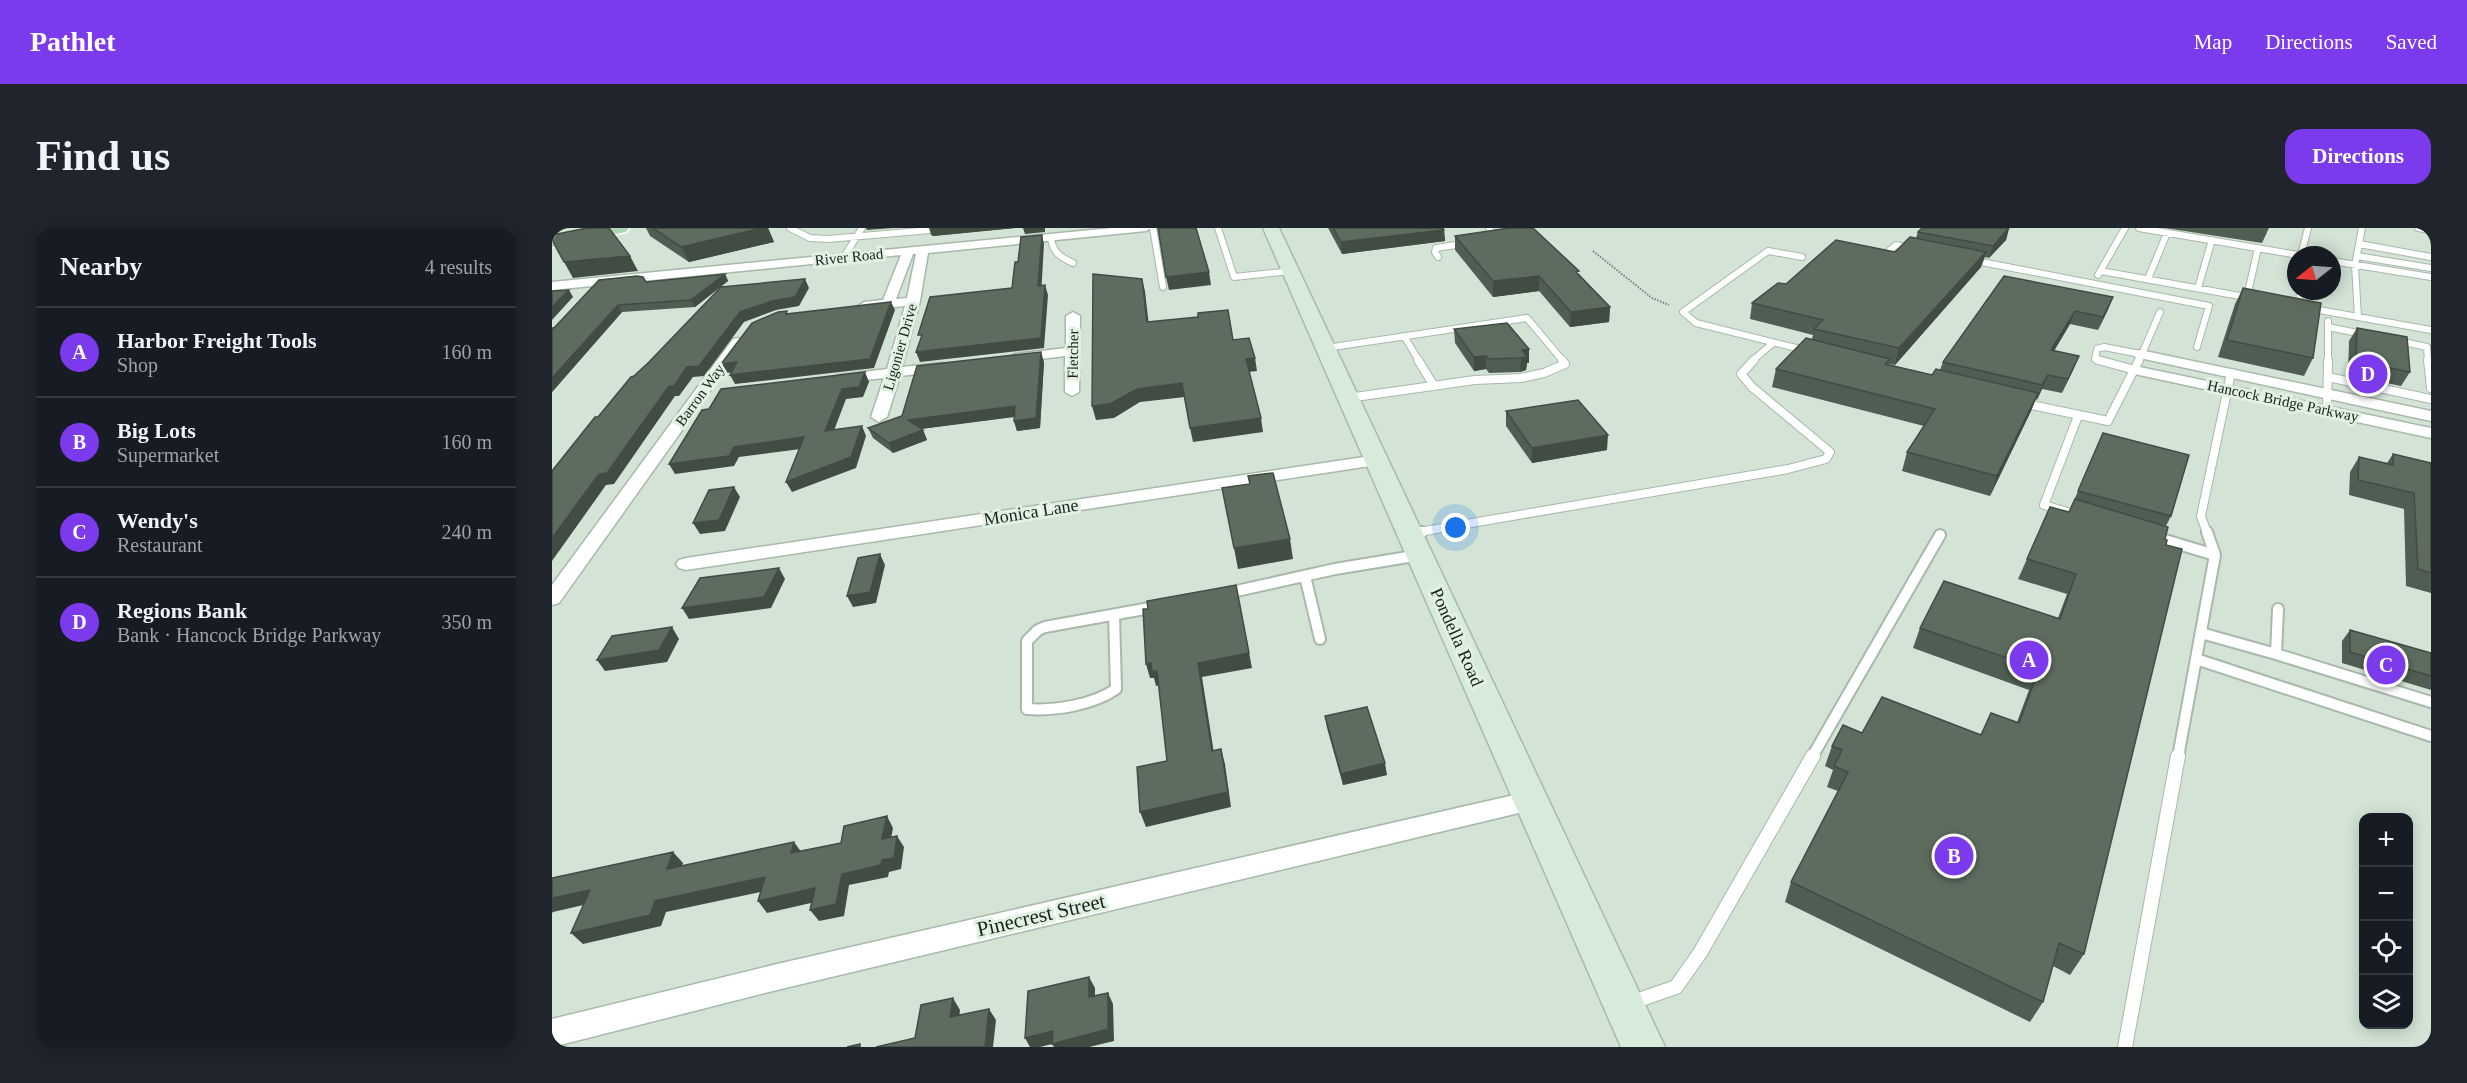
<!DOCTYPE html>
<html lang="en">
<head>
<meta charset="utf-8">
<style>
  :root { --surface:#171b24; --page:#20242c; --text:#f1f3f6; --muted:#9ea1a6; --line:#363941; --accent:#7c3aed }
  body { margin:0; font-family:"Times New Roman",serif; background:var(--page); color:var(--text) }
  .controls { position:absolute; right:18px; bottom:18px; display:grid; overflow:hidden; border-radius:12px; box-shadow:0 3px 15px #0003 }
  .controls button { width:54px; height:54px; display:grid; place-items:center; padding:0; border:0; border-bottom:2px solid var(--line); background:var(--surface); color:var(--text); font:30px sans-serif }
  .compass { position:absolute; left:1735px; top:18px; width:54px; height:54px; border-radius:50%; background:var(--surface); box-shadow:0 3px 15px #0003; rotate:253deg }
  .you { position:absolute; left:904px; top:300px; width:21px; height:21px; margin:-15px; border:4px solid #fff; border-radius:50%; background:#1a73e8; box-shadow:0 0 0 9px #1a73e833 }
  .badge { display:grid; place-items:center; width:39px; height:39px; border-radius:50%; background:var(--accent); color:#fff; font-size:20px; font-weight:700 }
  .pin { position:absolute; translate:-50% -50%; border:3px solid #fff; box-shadow:0 2px 6px #0006 }
  .list { margin:0; padding:0; list-style:none }
  h2 { display:flex; justify-content:space-between; align-items:center; height:78px; margin:0; padding:0 24px; font-size:26px }
  h2 small { font-size:20px; font-weight:400; color:var(--muted) }
  .list li { display:grid; grid-template-columns:39px 1fr auto; gap:18px; align-items:center; box-sizing:border-box; height:90px; padding:0 24px; border-top:2px solid var(--line) }
  .list b { display:block; font-size:22px; white-space:nowrap }
  .list p { margin:0; font-size:20px; white-space:nowrap; color:var(--muted) }
  .list em { font-size:20px; font-style:normal; color:var(--muted) }
  .icon { flex:none; width:33px; height:33px; fill:none; stroke:currentColor; stroke-width:2; stroke-linecap:round; stroke-linejoin:round }
  .map { position:relative; flex:none; width:1879px; height:819px; overflow:hidden; border-radius:18px }
  header { display:flex; align-items:center; gap:36px; box-sizing:border-box; height:84px; padding:0 30px; background:var(--accent); color:#fff }
  header strong { font-size:28px }
  nav { display:flex; gap:33px; margin-inline-start:auto; font-size:21px }
  .intro { display:flex; align-items:center; justify-content:space-between; box-sizing:border-box; height:144px; padding:0 36px }
  h1 { margin:0; font-size:42px }
  .button { padding:15px 27px; border-radius:18px; background:var(--accent); color:#fff; font-size:21px; font-weight:700 }
  main { display:flex; gap:36px; padding:0 36px }
  aside { flex:1; background:var(--surface); border-radius:18px; box-shadow:0 3px 15px #0003 }
  .map>svg:first-child { display:block }
  .lines { fill:none; stroke-linecap:round; stroke-linejoin:round }
  .lane-far3-casing { stroke:#a8b8aa; stroke-width:8 }
  .lane-far2-casing { stroke:#a8b8aa; stroke-width:10 }
  .lane-far1-casing { stroke:#a8b8aa; stroke-width:14 }
  .lane-casing { stroke:#a8b8aa; stroke-width:16 }
  .street-casing { stroke:#a8b8aa; stroke-width:3 }
  .secondary-casing { stroke:#a8b8aa; stroke-width:3 }
  .primary-casing { stroke:#fff; stroke-width:3 }
  .path { stroke:#778379; stroke-width:2; stroke-dasharray:1.5 1.5; stroke-linecap:butt }
  .lane-far3 { stroke:#fff; stroke-width:6 }
  .lane-far2 { stroke:#fff; stroke-width:8 }
  .lane-far1 { stroke:#fff; stroke-width:10 }
  .lane { stroke:#fff; stroke-width:14 }
  .street { fill:#fff; fill-rule:evenodd }
  .secondary { fill:#d6ebda; fill-rule:evenodd }
  .primary { fill:#acd7b5; fill-rule:evenodd }
  .wall { fill:#505d52 }
  .shaded-wall { fill:#414c42 }
  .building { fill:#5d6c5f; stroke:#414c42; stroke-width:1.5 }
  .labels { text-anchor:middle; dominant-baseline:central; stroke-width:6; stroke-linejoin:round; paint-order:stroke }
  .far-street-label { font-size:15px; fill:#1a211b; stroke:#e1f2e3 }
  .street-label { font-size:18px; fill:#1a211b; stroke:#e1f2e3 }
  .near-street-label { font-size:21px; fill:#1a211b; stroke:#e1f2e3 }
</style>
</head>
<body>
<header>
<strong>Pathlet</strong>
<nav><a>Map</a><a>Directions</a><a>Saved</a></nav>
</header>
<div class="intro"><h1>Find us</h1><a class="button">Directions</a></div>
<main>
<aside>
<h2>Nearby<small>4 results</small></h2>
<ul class="list">
<li><span class="badge">A</span><div><b>Harbor Freight Tools</b><p>Shop</p></div><em>160 m</em></li>
<li><span class="badge">B</span><div><b>Big Lots</b><p>Supermarket</p></div><em>160 m</em></li>
<li><span class="badge">C</span><div><b>Wendy's</b><p>Restaurant</p></div><em>240 m</em></li>
<li><span class="badge">D</span><div><b>Regions Bank</b><p>Bank · Hancock Bridge Parkway</p></div><em>350 m</em></li>
</ul>
</aside>
<div class="map">
<svg width="1879" height="819" viewBox="0 0 1879 819">
  <rect width="100%" height="100%" fill="#d3e4d6"/>
  <g class="lines">
    <defs>
      <path id="lane-far3" d="M238 0 258 10 276 11 401 0
        M601 0 611 59
        M666 0 682 49 739 43
        M937 0 945 11H940
        M1587 0 1746 27
        M1866 0 1879 2
        M499 9C500 24 508 29 521 35
        M1807 16 1879 29
        M1749 27 1756 0
        M1331 28 1344 17 1362 21
        M1805 28 1879 40
        M292 29 310 0
        M886 29 883 24 884 20 916 15
        M1250 29 1216 23 1131 84 1144 95 1256 123
        M1419 32 1657 78 1645 119
        M1780 33 1879 49
        M1549 43 1699 70
        M1546 47 1573 0
        M1596 51 1615 5
        M1646 60 1660 12
        M1695 69 1706 20
        M1747 79 1748 63
        M1756 80 1879 102
        M1806 89 1803 37 1810 0
        M1776 99 1815 107
        M852 108 867 133
        M1842 112 1875 119 1876 133
        M774 120 975 90 1011 133
        M1200 133 1221 115
        M1551 133 1543 131 1545 121 1552 119 1588 126
        M1587 133 1608 84
        M1776 133V93"/>
      <path id="lane-far2" d="M866 132 882 158
        M1546 132 1583 142
        M1876 132 1879 160
        M1776 149 1879 171
        M796 170 923 152 969 150 992 145 1013 136 1010 132
        M1470 175 1556 193 1587 132
        M1775 183 1776 132
        M1516 284 1492 277 1526 188
        M861 305 1236 241 1274 231 1278 224 1200 159 1189 146 1202 132
        M1655 305 1649 288 1679 145"/>
      <path id="lane-far1" d="M858 306 870 304
        M1603 309 1663 327
        M753 348 768 411
        M671 366 783 341 868 327
        M1726 381 1724 426 1879 474
        M562 387 564 461C541 477 503 483 475 481V413L486 402 493 399 609 378
        M1649 405 1724 426
        M1644 431 1879 508
        M1260 529 1388 307
        M1626 529 1663 327 1655 304"/>
      <path id="lane" d="M1078 775 1124 759 1148 725 1261 528
        M1573 819 1626 528"/>
      <path id="street" d="M560 0H599L594 3 376 25 368 73 350 139 390 135 397 139 390 143 348 148 335 189 327 194 319 189 332 150 287 155 280 151 287 147 335 141 353 78 312 82 306 78 312 74 331 72 349 27 0 62V54ZM361 26H364L355 70 344 71Z
        M521 84 528 88 527 164 520 168 513 164V128L463 134 456 130 463 126 514 120V88Z
        M186 110 193 114 7 375 0 377V357L181 111Z
        M1588 122 1879 183V193L1583 129 1581 126 1583 123Z
        M1583 138 1879 200V210L1578 145 1576 142Z
        M825 227 833 232 831 236 134 342 127 340 124 336 127 332 134 330Z
        M979 563 988 566 992 573 988 580 225 762 0 819V791L225 736Z"/>
      <path id="secondary" d="M711 0H727L1113 819H1069Z"/>
      <path id="primary" d="M43 0H77L74 4 0 19V9Z"/>
    </defs>
    <use href="#lane-far3" class="lane-far3-casing"/>
    <use href="#lane-far2" class="lane-far2-casing"/>
    <use href="#lane-far1" class="lane-far1-casing"/>
    <use href="#lane" class="lane-casing"/>
    <use href="#street" class="street-casing"/>
    <use href="#secondary" class="secondary-casing"/>
    <use href="#primary" class="primary-casing"/>
    <path class="path" d="M1041 23 1100 70 1117 77"/>
    <use href="#lane-far3" class="lane-far3"/>
    <use href="#lane-far2" class="lane-far2"/>
    <use href="#lane-far1" class="lane-far1"/>
    <use href="#lane" class="lane"/>
    <use href="#street" class="street"/>
    <use href="#secondary" class="secondary"/>
    <use href="#primary" class="primary"/>
  </g>
  <path class="wall" d="M94 0H216L222 14 137 34 98 8Z
    M377 0H463L381 8 379 7Z
    M776 0H891L892 2 893 13 790 26Z
    M1457 0 1454 12 1437 30 1433 29 1429 39 1343 137 1336 136V137L1380 147 1388 142 1391 134 1452 48 1561 69 1546 102 1518 96 1502 123 1527 128 1521 142 1510 165 1490 161 1485 172 1484 171 1479 183 1438 268 1350 243 1355 224 1372 198 1220 159 1224 141 1260 111 1261 107 1198 91 1200 75 1234 56 1343 24 1364 10 1366 4Z
    M1613 0H1717L1710 15Z
    M903 8 1027 46 1058 79 1057 94 1018 99 987 63 941 69 903 22Z
    M173 46 176 53 143 79 70 84 0 164V100L94 54Z
    M1691 60 1761 130 1752 148 1666 129 1683 76Z
    M1805 100 1858 144 1849 158 1796 147 1797 113Z
    M902 101 977 121V135H975L974 142 968 144 937 145 934 141 922 143 903 115Z
    M492 134 488 200 465 203 462 193V189L369 201 371 202 375 212 341 225 321 210 316 200Z
    M954 183 1055 222 980 235 954 198Z
    M1551 205 1619 288 1614 298 1613 311 1532 726 1518 747 1501 738 1491 774 1478 794 1233 674 1239 654 1286 563 1275 559 1281 542 1273 538 1280 518 1310 505 1429 507 1465 494 1477 462 1361 420 1368 400 1506 390 1515 366 1466 351 1475 331 1517 284Z
    M1841 226 1879 235V365L1854 358 1852 281 1797 267 1798 244 1807 229 1835 235Z
    M1798 402 1879 425V462L1790 435V413Z
    M773 488 835 547 791 557 775 500Z"/>
  <path class="shaded-wall" d="M210 0H216L222 14 137 34 129 19Z
    M314 0H341L315 2Z
    M378 0H463L381 8Z
    M471 0H493V4L473 6Z
    M1457 0 1454 12 1437 30 1441 18Z
    M892 2 893 13 790 26 789 14Z
    M490 7 492 16 489 68 486 58Z
    M1434 24 1429 39 1343 137 1347 120Z
    M78 28 86 43 21 50 12 34Z
    M657 44 659 57 617 62 614 49Z
    M173 46 176 53 143 79 139 72Z
    M987 48V63L941 69V53Z
    M253 51 257 60 247 78 224 82 192 94 152 148 141 149 127 168H123L62 256 54 257 0 333V310L47 246 117 158 188 84Z
    M590 51 593 63 598 107 595 94Z
    M493 57 496 67 492 120 368 134 364 124Z
    M17 62 21 69 0 92V79Z
    M1561 69 1556 82 1546 102 1551 89Z
    M339 74 343 82 322 140 183 156 178 147Z
    M66 77 70 84 0 164V150Z
    M1058 79 1057 94 1018 99 1019 84Z
    M1523 83 1518 96 1494 136 1499 122Z
    M977 121V135H975L974 142 968 144 970 122Z
    M489 124 492 134 488 200 465 203 462 193Z
    M934 128V141L922 143V129Z
    M1527 128 1521 142 1510 165 1516 151Z
    M703 130 705 143 696 144 694 131Z
    M185 134 190 144 174 145 169 136Z
    M313 144 317 154 311 169 294 171 278 213 273 203 290 161Z
    M1496 147 1490 161 1485 172 1490 157Z
    M630 155 633 169 588 174 562 190 544 192 540 178 585 161Z
    M1486 165 1479 183 1438 268 1445 248Z
    M463 178 467 188 360 202 356 192Z
    M709 190 711 204 641 214 638 200Z
    M310 198 314 208 304 240 240 264 234 254Z
    M371 202 375 212 341 225 337 215Z
    M1056 207 1055 222 980 235V220Z
    M252 209 256 220 187 229 182 238 123 246 117 236 182 219Z
    M182 259 188 269 173 303 148 306 141 295Z
    M738 311 741 331 686 341 682 320Z
    M328 326 333 337 324 375 301 379 295 368Z
    M227 340 233 351 219 380 137 391 130 380Z
    M684 357 700 440 650 449 664 538 660 523 646 435Z
    M120 399 127 411 115 434 53 443 45 432Z
    M599 435 605 443 609 457 604 458 602 450H598L594 436Z
    M669 521 673 536 679 579 594 599 588 584Z
    M833 535 835 547 791 557 789 546Z
    M335 588 341 600 337 622 330 611Z
    M345 608 352 619 349 641 337 644 336 649 297 657 292 688 267 693 258 682 290 646 330 632Z
    M242 614 250 625H239Z
    M121 624 131 635 125 653 115 641Z
    M213 649 222 661 114 684 109 698 31 716 19 705 103 673Z
    M263 660 272 672 215 685 206 673Z
    M38 662 49 673 1 684 0 685V670Z
    M537 749 543 760V780L537 769Z
    M556 765 561 776 562 813 537 819H502L500 816 488 819H478L473 810Z
    M401 770 408 782 406 800 398 789Z
    M437 781 444 792 441 819H433Z"/>
  <path class="building" d="M35 0H57L78 28 12 34 0 12V7Z
    M101 0H210L129 19Z
    M606 0H644L657 44 614 49Z
    M781 0H891L892 2 789 14Z
    M957 0H981L1027 43 1024 44 1058 79 1019 84 987 48 941 53 903 8Z
    M1370 0H1457L1441 18 1366 4Z
    M490 7 486 58 493 57 489 110 364 124 370 107H366L378 69 460 60 463 34H466L469 9Z
    M1358 9 1434 24 1347 120 1262 101 1271 92 1200 75 1226 55 1234 56 1284 12 1343 24Z
    M173 46 139 72 66 77 0 150V100H2L47 52 85 48 91 49 94 54Z
    M541 46 590 51 595 94 646 89V85L676 82 681 112 697 110 703 130 694 131 709 190 638 200 630 155 585 161 558 176 540 178Z
    M1452 48 1561 69 1551 89 1523 83 1499 122 1527 128 1516 151 1496 147 1490 157 1391 134Z
    M253 51 243 69 220 73 188 84 147 138 135 139 122 158H117L55 245 47 246 0 310V243L43 189H46L79 149 82 148 97 134 169 59Z
    M1691 60 1769 75 1761 130 1675 112Z
    M17 62 0 79V63Z
    M339 74 318 131 178 147 185 134 169 136 200 95 226 84 235 83 234 86Z
    M955 95 977 121 970 122 975 129 968 130 937 131 934 128 922 129 902 101Z
    M1805 100 1855 109 1858 144 1804 133Z
    M1254 110 1338 131 1333 136 1380 147 1384 141 1486 165 1445 248 1355 224 1383 181 1224 141Z
    M489 124 484 190 462 193 463 178 356 192 371 202 337 215 316 200 350 188 365 138Z
    M313 144 307 159 290 161 273 203 310 198 299 229 234 254 252 209 182 219 177 228 117 236 150 182 157 181 169 161Z
    M1026 172 1056 207 980 220 954 183Z
    M1551 205 1637 227 1619 288 1526 263Z
    M1841 226 1879 235V345L1866 341 1862 265 1806 252 1807 229 1841 237Z
    M721 245 738 311 682 320 670 260 698 256 696 248Z
    M182 259 167 292 141 295 157 262Z
    M1523 271 1616 299 1613 311 1615 312 1614 317 1630 321 1532 726 1507 715 1491 774 1239 654 1296 544 1282 538 1290 522 1280 518 1291 497 1310 505 1330 469 1429 507 1439 485 1467 495 1487 441 1368 400 1392 353 1508 391 1524 346 1475 331 1498 279 1517 284Z
    M328 326 318 364 295 368 306 330Z
    M227 340 212 369 130 380 148 350Z
    M684 357 697 425 646 435 660 523 669 521 676 564 588 584 585 539 615 533 605 443 600 444 599 435 594 436 591 381H596L595 373Z
    M120 399 107 422 45 432 60 408Z
    M1798 402 1879 425V448L1798 424Z
    M815 479 833 535 789 546 773 488Z
    M335 588 330 611 345 608 342 630 330 632 329 637 290 646 284 676 258 682 263 660 206 673 213 649 103 673 98 687 19 705 38 662 0 670V650L121 624 115 641 242 614 239 625 289 615 292 598Z
    M537 749V769L556 765V801L500 816 501 803 473 810 476 763Z
    M401 770 398 789 437 781 433 819H324L363 810 369 777Z
    M308 816V819H295Z"/>
  <g class="labels">
    <g class="far-street-label">
      <text transform="translate(297 29) rotate(-6)">River Road</text>
      <text transform="translate(348 119) rotate(-74)">Ligonier Drive</text>
      <text transform="translate(521 126) rotate(-89)">Fletcher</text>
      <text transform="translate(148 167) rotate(-54)">Barron Way</text>
      <text transform="translate(1731 173) rotate(12)">Hancock Bridge Parkway</text>
    </g>
    <g class="street-label">
      <text transform="translate(479 284) rotate(-9)">Monica Lane</text>
      <text transform="translate(905 409) rotate(66)">Pondella Road</text>
    </g>
    <g class="near-street-label">
      <text transform="translate(489 687) rotate(-13)">Pinecrest Street</text>
    </g>
  </g>
</svg>
<div class="controls">
<button>+</button>
<button>−</button>
<button><svg class="icon" aria-label="locate" viewBox="0 0 24 24"><circle cx="12" cy="12" r="6"/><path d="M12 2v4M12 18v4M2 12h4M18 12h4"/></svg></button>
<button><svg class="icon" aria-label="layers" viewBox="0 0 24 24"><path d="M12 4l9 5-9 5-9-5zM3 14l9 5 9-5"/></svg></button>
</div>
<svg class="compass" viewBox="-18 -18 36 36"><path d="M0-13l5 13h-10z" fill="#e53935"/><path d="M0 13l5-13h-10z" fill="#9ea1a6"/></svg>
<div class="you"></div>
<div class="pin badge" style="left:1477px;top:432px">A</div>
<div class="pin badge" style="left:1402px;top:628px">B</div>
<div class="pin badge" style="left:1834px;top:437px">C</div>
<div class="pin badge" style="left:1816px;top:146px">D</div>
</div>
</main>
</body>
</html>
